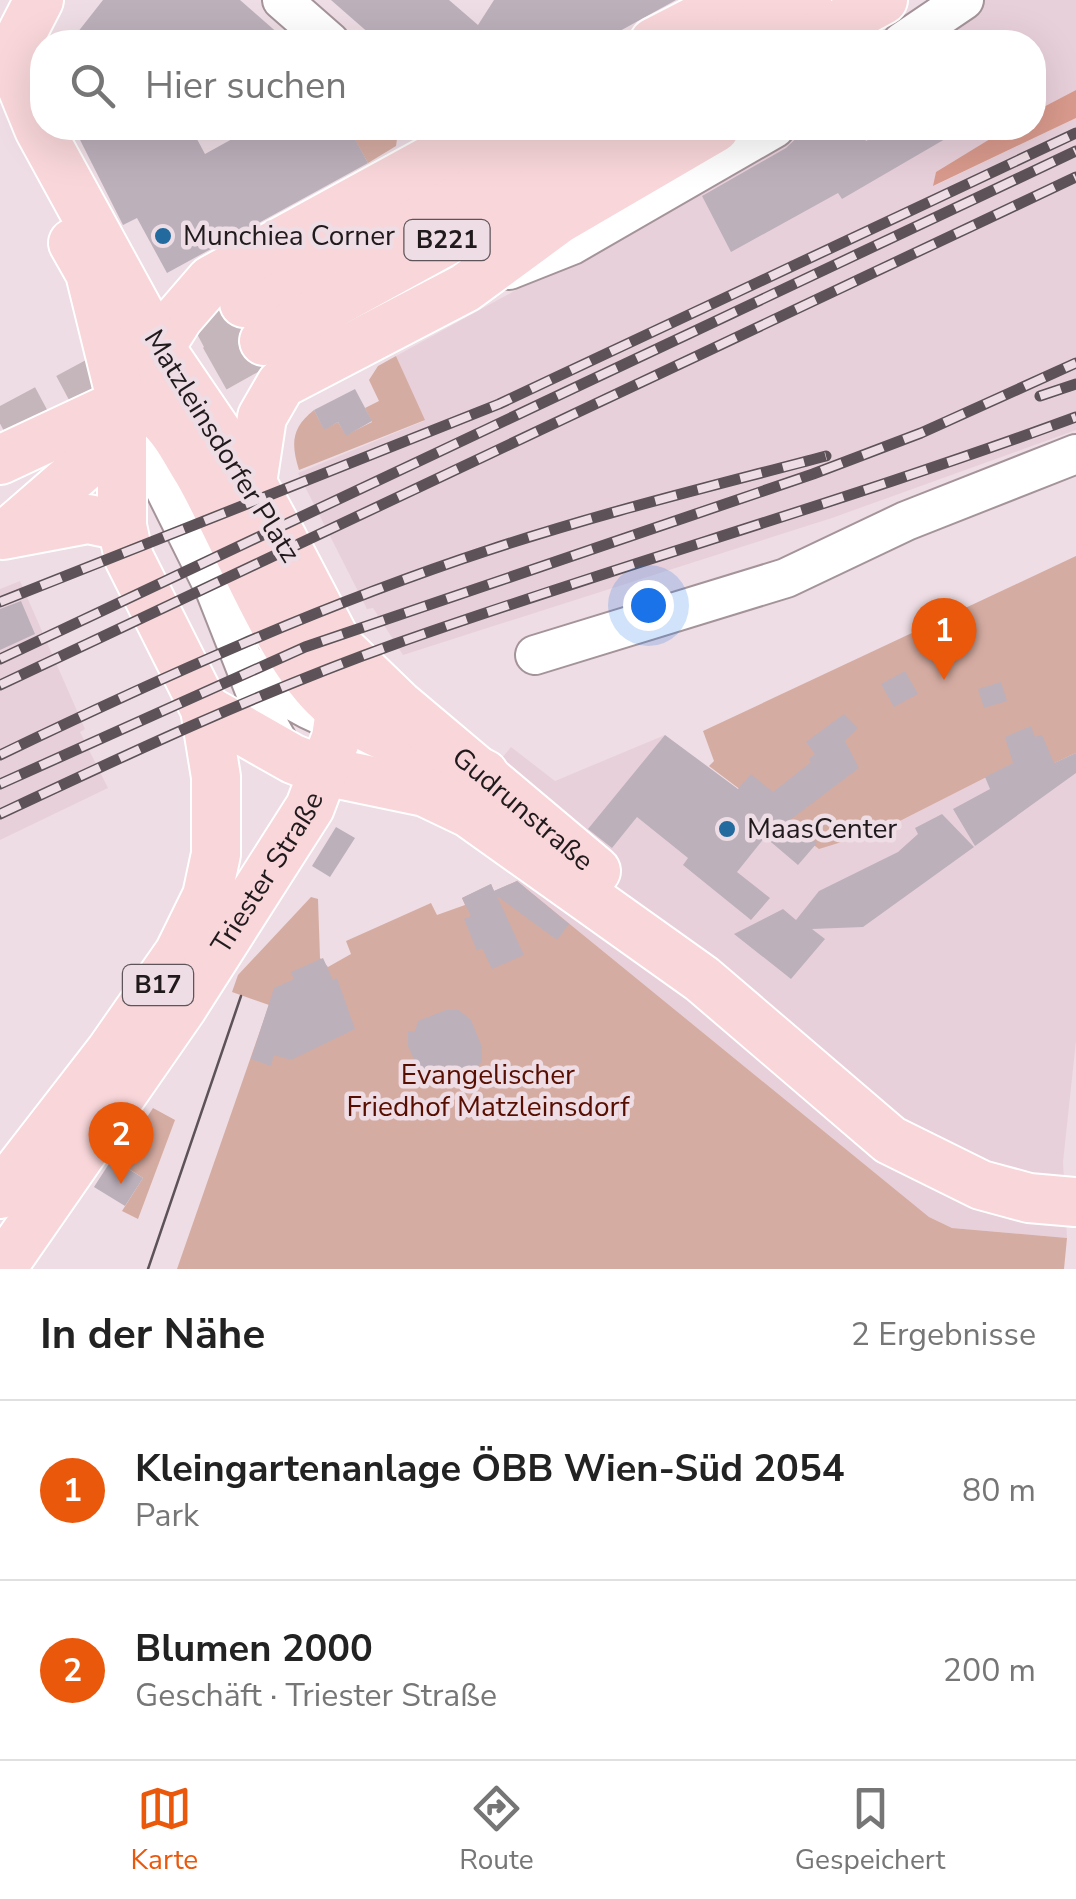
<!DOCTYPE html>
<html lang="de">
<head>
<meta charset="utf-8">
<style>
  :root { --surface:#fff; --page:#f2f2f2; --text:#222; --muted:#767676; --line:#e0e0e0; --accent:#ea580c }
  body { margin:0; font-family:"Nunito Sans",sans-serif; background:var(--page); color:var(--text) }
  .you { position:absolute; left:648px; top:605px; width:35px; height:35px; margin:-25px; border:8px solid #fff; border-radius:50%; background:#1a73e8; box-shadow:0 0 0 15px #1a73e833 }
  .badge { display:grid; place-items:center; width:65px; height:65px; border-radius:50%; background:var(--accent); color:#fff; font-size:32px; font-weight:700 }
  .pin { position:absolute; translate:-50% -82px; filter:drop-shadow(0 2px 5px #0008) }
  .pin::after { content:''; position:absolute; top:52px; width:35px; height:30px; background:inherit; clip-path:polygon(0 0,100% 0,50% 100%) }
  .list { margin:0; padding:0; list-style:none }
  h2 { display:flex; justify-content:space-between; align-items:center; height:130px; margin:0; padding:0 40px; font-size:42px }
  h2 small { font-size:32px; font-weight:400; color:var(--muted) }
  .list li { display:grid; grid-template-columns:65px 1fr auto; gap:30px; align-items:center; box-sizing:border-box; height:180px; padding:0 40px; border-top:2px solid var(--line) }
  .list b { display:block; font-size:38px; white-space:nowrap }
  .list p { margin:0; font-size:32px; white-space:nowrap; color:var(--muted) }
  .list em { font-size:32px; font-style:normal; color:var(--muted) }
  .icon { flex:none; width:55px; height:55px; fill:none; stroke:currentColor; stroke-width:2; stroke-linecap:round; stroke-linejoin:round }
  .map { position:relative; flex:none; width:1076px; height:1269px; overflow:hidden }
  .search { position:absolute; background:var(--surface); box-shadow:0 10px 40px #0002; left:30px; right:30px; top:30px; height:110px; display:flex; align-items:center; gap:25px; box-sizing:border-box; padding:0 35px; border-radius:40px; color:var(--muted); font-size:38px }
  .sheet { height:490px; background:var(--surface) }
  nav { display:flex; justify-content:space-around; align-items:center; box-sizing:border-box; height:140px; border-top:2px solid var(--line); background:var(--surface); font-size:28px; color:var(--muted) }
  nav a { display:grid; justify-items:center; gap:5px }
  nav .on { color:var(--accent) }
  .map>svg:first-child { display:block }
  .built { fill:#e8d0da }
  .green { fill:#d5aca2 }
  .forest { fill:#d89a8c }
  .building { fill:#bcb0bb }
  .lines { fill:none; stroke-linecap:round; stroke-linejoin:round }
  .major-tunnel { stroke:#c5b6bc; stroke-width:48; stroke-dasharray:48 24; stroke-linecap:butt }
  .minor-casing { stroke:#a4949a; stroke-width:42 }
  .major-casing { stroke:#fff; stroke-width:52 }
  .minor { stroke:#fff; stroke-width:38 }
  .major { stroke:#f8d6d9; stroke-width:48 }
  .tram { stroke:#5c5257; stroke-width:2.5 }
  .rail-casing { stroke:#5c5257; stroke-width:11 }
  .rail { stroke:#eedde4; stroke-width:8; stroke-dasharray:22; stroke-linecap:butt }
  .poi-dot { fill:#236a9e; stroke:#eedde4; stroke-width:4 }
  .labels { text-anchor:middle; dominant-baseline:central; stroke-width:9; stroke-linejoin:round; paint-order:stroke }
  .shield { fill:#eedde4; stroke:#5e5459; stroke-width:2.5 }
  .shield-label { font-size:25px; font-weight:bold; fill:#201a1d }
  .poi-label { font-size:28px; fill:#201a1d; stroke:#eedde4; text-anchor:start }
  .street-label { font-size:28px; fill:#201a1d; stroke:#eedde4 }
  .park-label { font-size:28px; fill:#570e01; stroke:#eedde4 }
</style>
</head>
<body>
<div class="map">
<svg width="1076" height="1269" viewBox="0 0 1076 1269">
  <rect width="100%" height="100%" fill="#eedde4"/>
  <path class="built" d="M945 0H1076V90L1034 112V42H885Z
    M1076 118V430L832 518 403 655 373 608 367 609 298 473 424 421 396 356 516 290V282L755 128H1008L936 172 934 186Z
    M20 581 85 729 80 732 108 788 0 840V589Z
    M665 735 777 821 859 839 1026 757 1035 772 1076 753V1041L1063 1162 1067 1238 952 1228 929 1217 517 881 501 759 511 747 555 781Z"/>
  <path class="green" d="M384 128 397 139 396 146 368 163 349 129Z
    M396 356 425 420 299 470C291 444 291 428 314 410L324 429 338 422 346 435 372 422 365 408 379 401 369 380 378 366Z
    M1076 556V753L1035 772 1026 757 884 829 819 849 709 766 714 761 703 731Z
    M517 881 929 1217 952 1228 1067 1238 1064 1269H177L269 1005 232 992 238 975 311 897 318 899 320 958 328 967 351 954 346 941 431 903 437 915 465 905 462 898 491 884 494 891Z
    M153 1108 175 1120 138 1219 122 1211 143 1178 118 1162Z"/>
  <path class="forest" d="M1076 90V118L933 186 936 172 1008 128H1034V112Z"/>
  <path class="building" d="M103 0H240L288 42H70Z
    M331 0H449L478 25 494 0H676L600 42H379Z
    M74 128H191L205 154 252 128H349L368 163 167 273 137 218 123 225Z
    M807 128H858L866 141 890 128H964L842 199 838 193 731 252 702 196 786 148Z
    M355 389 372 421 346 436 338 422 324 430 314 410Z
    M21 601 35 634 0 650V609Z
    M905 671 918 694 894 707 881 684Z
    M1001 682 1007 701 984 708 978 689Z
    M844 714 858 728 845 741 859 768 790 820 817 843 798 865 765 837 737 872 770 898 751 920 683 865 688 858 637 817 612 848 588 829 665 735 738 789 751 774 773 792 811 762 809 759 815 754 806 742Z
    M1031 726 1035 737 1042 735 1054 763 1076 753V773L975 846 953 809 990 789 985 777 1013 763 1005 737Z
    M942 814 974 847 863 927 812 929 825 939 791 979 734 934 783 909 796 920 819 891 898 852 918 834 915 828Z
    M336 827 355 838 330 877 312 866Z
    M517 881 569 924 557 940 497 896 524 955 492 969 482 948 477 951 464 919 471 916 462 898 491 884 494 891Z
    M323 958 333 980 337 978 355 1029 291 1060 274 1055 271 1066 251 1059 274 988 294 979 291 972Z
    M446 1010H459L471 1020 482 1047V1061L464 1084 431 1083 421 1075 408 1046V1031H415L418 1021Z
    M112 1159 143 1178 125 1206 94 1187Z"/>
  <g class="lines">
    <path class="major-tunnel" d="M152 404 264 341
      M4 431 244 303"/>
    <defs>
      <path id="minor" d="M282 0 330 42
        M902 42 964 0
        M509 270 572 245 775 128
        M122 403 216 592 268 724 286 756
        M535 655 786 578 906 521 1076 454
        M250 666C280 696 310 714 351 726"/>
      <g id="major">
        <path d="M654 42 736 0"/>
        <path d="M725 42 807 0"/>
        <path d="M806 42 883 0"/>
        <path d="M244 303 565 128"/>
        <path d="M264 341 652 128"/>
        <path d="M0 460 122 403C135 404 147 405 157 414 175 429 185 451 197 470 235 535 275 647 326 697 366 738 433 752 484 774"/>
        <path d="M252 483 262 417 281 384 465 288 559 219 715 128"/>
        <path d="M9 532 85 466 179 317 211 280 489 128"/>
        <path d="M3 535 88 519 122 526"/>
        <path id="s1" d="M339 647 399 705 596 871"/>
        <path d="M205 709 293 759 324 771 425 792 469 813 702 979 890 1140 981 1185 1029 1198 1076 1202"/>
        <path d="M0 1194 110 1052 179 953 207 896 216 854V777L205 709 129 558 122 526V403L90 273 73 243"/>
        <path id="s2" d="M1 1269 182 1008 310 807 336 738 344 684 339 647 281 536 252 483 154 339 39 129 19 80 18 65 22 33 39 0"/>
      </g>
    </defs>
    <use href="#minor" class="minor-casing"/>
    <use href="#major" class="major-casing"/>
    <use href="#minor" class="minor"/>
    <use href="#major" class="major"/>
    <path class="tram" d="M148 1269 241 996"/>
    <defs>
      <path id="rail" d="M1040 396 1076 384
        M0 602 499 404 1076 133
        M0 659 1076 151
        M0 685 1076 177
        M0 755C160 678 321 605 489 550 600 513 713 486 826 456
        M0 784 305 647 813 474 921 433 1076 363
        M0 814C130 753 260 692 395 644 621 564 851 500 1076 417"/>
    </defs>
    <use href="#rail" class="rail-casing"/>
    <use href="#rail" class="rail"/>
  </g>
  <g class="poi-dot">
    <circle cx="163" cy="236" r="10"/>
    <circle cx="727" cy="829" r="10"/>
  </g>
  <g class="labels">
    <g class="shield">
      <rect x="404.5" y="220" width="85" height="40" rx="8"/>
      <rect x="123" y="965" width="70" height="40" rx="8"/>
    </g>
    <g class="shield-label">
      <text x="447" y="240">B221</text>
      <text x="158" y="985">B17</text>
    </g>
    <g class="poi-label">
      <text x="183" y="236">Munchiea Corner</text>
      <text x="747" y="829">MaasCenter</text>
    </g>
    <g class="street-label">
      <text transform="translate(222 446) rotate(58)">Matzleinsdorfer Platz</text>
      <text stroke="none"><textPath href="#s1" startOffset="245">Gudrunstraße</textPath></text>
      <text stroke="none"><textPath href="#s2" startOffset="478">Triester Straße</textPath></text>
    </g>
    <g class="park-label">
      <text x="488" y="1075">Evangelischer<tspan x="488" dy="32">Friedhof Matzleinsdorf</tspan></text>
    </g>
  </g>
</svg>
<div class="you"></div>
<div class="pin badge" style="left:944px;top:680px">1</div>
<div class="pin badge" style="left:121px;top:1184px">2</div>
<div class="search"><svg class="icon" aria-label="search" viewBox="0 0 24 24"><circle cx="10" cy="10" r="6"/><path d="M15 15l6 6"/></svg>Hier suchen</div>
</div>
<section class="sheet">
<h2>In der Nähe<small>2 Ergebnisse</small></h2>
<ul class="list">
<li><span class="badge">1</span><div><b>Kleingartenanlage ÖBB Wien-Süd 2054</b><p>Park</p></div><em>80 m</em></li>
<li><span class="badge">2</span><div><b>Blumen 2000</b><p>Geschäft · Triester Straße</p></div><em>200 m</em></li>
</ul>
</section>
<nav>
<a class="on"><svg class="icon" aria-label="map" viewBox="0 0 24 24"><path d="M3 6l6-2 6 2 6-2v14l-6 2-6-2-6 2zM9 4v14M15 6v14"/></svg>Karte</a>
<a><svg class="icon" aria-label="directions" viewBox="0 0 24 24"><path d="M12 3l9 9-9 9-9-9zM9 14v-3h6M13 9l2 2-2 2"/></svg>Route</a>
<a><svg class="icon" aria-label="saved" viewBox="0 0 24 24"><path d="M7 4h10v16l-5-4-5 4z"/></svg>Gespeichert</a>
</nav>
</body>
</html>
